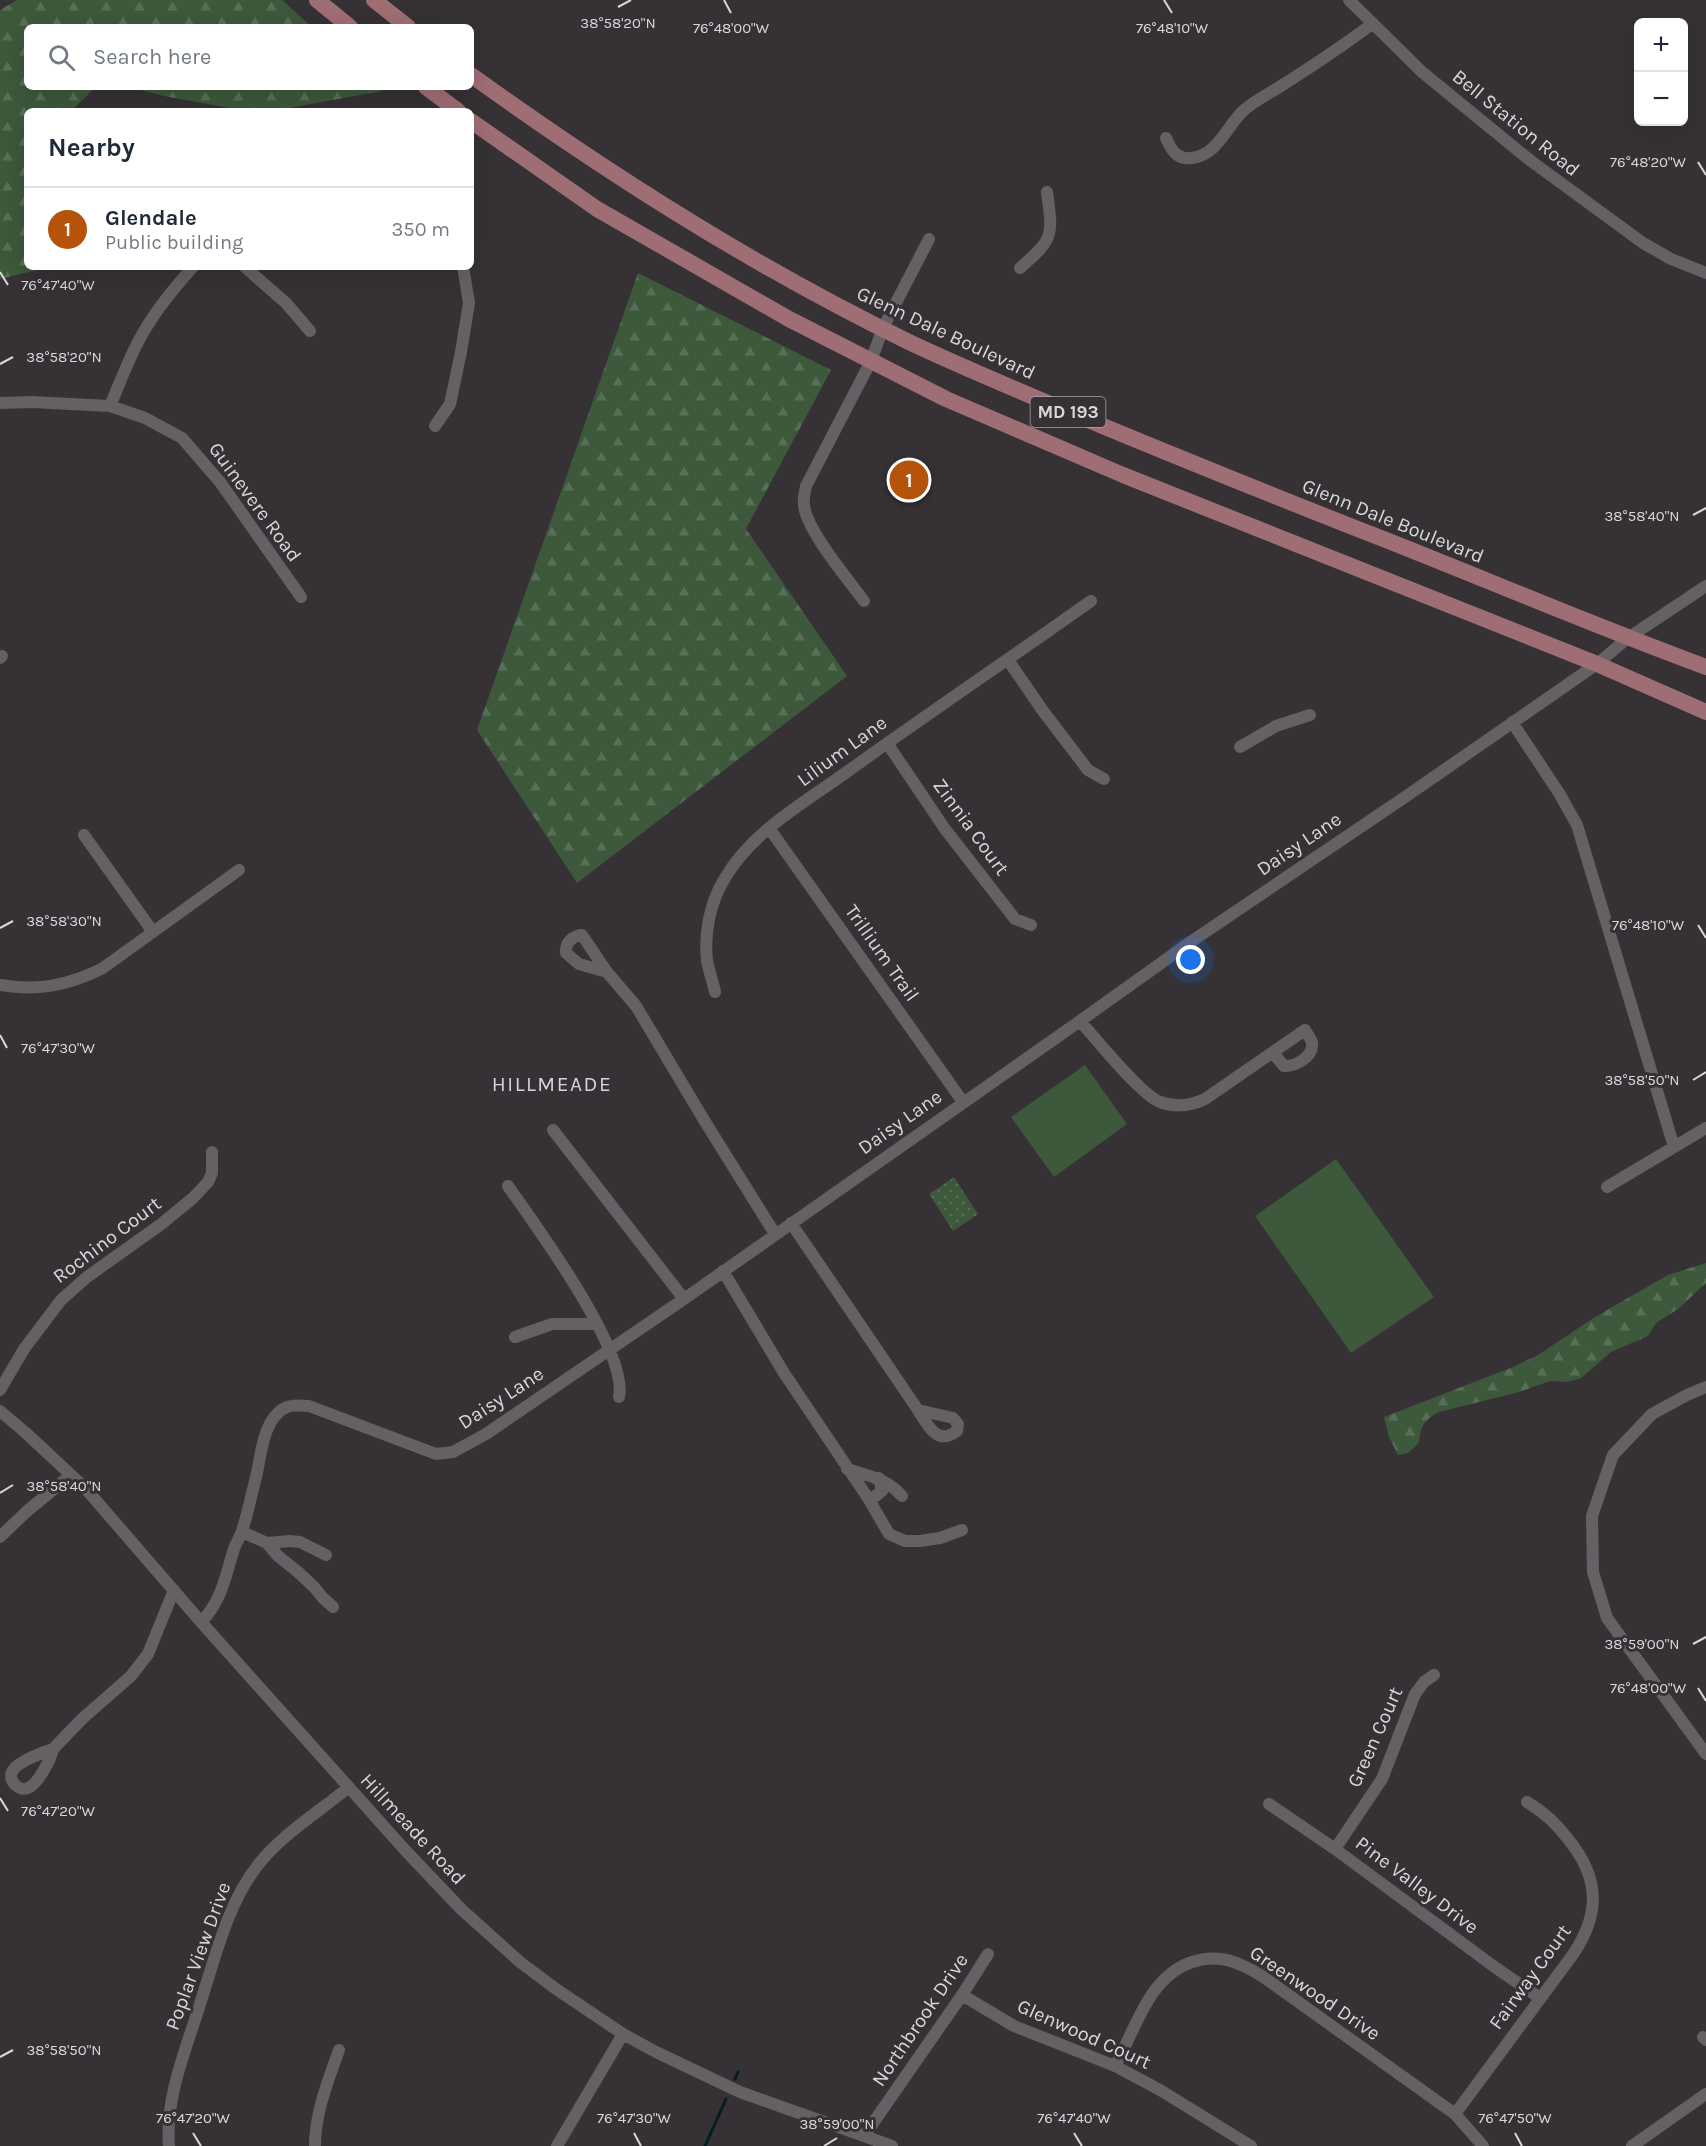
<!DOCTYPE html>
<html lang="en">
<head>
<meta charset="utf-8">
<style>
  :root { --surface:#fff; --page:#f2f2f3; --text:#1f2937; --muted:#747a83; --line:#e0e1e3; --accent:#b45309 }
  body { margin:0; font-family:Karla,sans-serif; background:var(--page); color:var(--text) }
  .controls { position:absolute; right:18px; top:18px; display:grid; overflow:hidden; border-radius:9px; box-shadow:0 6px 24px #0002 }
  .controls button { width:54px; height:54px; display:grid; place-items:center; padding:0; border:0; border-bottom:2px solid var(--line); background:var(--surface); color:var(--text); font:30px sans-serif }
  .you { position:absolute; left:1191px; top:960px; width:21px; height:21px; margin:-15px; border:4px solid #fff; border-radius:50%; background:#1a73e8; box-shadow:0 0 0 9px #1a73e833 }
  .badge { display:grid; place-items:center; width:39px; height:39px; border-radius:50%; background:var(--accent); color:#fff; font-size:20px; font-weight:700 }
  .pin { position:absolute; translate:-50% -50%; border:3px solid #fff; box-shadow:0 2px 6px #0006 }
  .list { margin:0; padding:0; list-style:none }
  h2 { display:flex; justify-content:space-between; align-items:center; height:78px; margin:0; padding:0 24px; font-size:26px }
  h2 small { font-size:20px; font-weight:400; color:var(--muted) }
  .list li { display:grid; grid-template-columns:39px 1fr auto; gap:18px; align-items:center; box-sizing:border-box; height:84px; padding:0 24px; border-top:2px solid var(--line) }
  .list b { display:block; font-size:22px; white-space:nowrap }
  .list p { margin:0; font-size:20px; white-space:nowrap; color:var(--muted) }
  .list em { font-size:20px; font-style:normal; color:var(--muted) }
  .icon { flex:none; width:33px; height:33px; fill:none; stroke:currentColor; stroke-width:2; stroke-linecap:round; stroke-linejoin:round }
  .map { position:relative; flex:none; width:1706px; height:2146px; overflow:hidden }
  .search { position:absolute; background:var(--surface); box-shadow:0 6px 24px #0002; left:24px; top:24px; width:450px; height:66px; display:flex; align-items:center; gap:15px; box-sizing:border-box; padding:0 21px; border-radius:9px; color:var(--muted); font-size:22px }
  .panel { position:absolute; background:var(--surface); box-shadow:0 6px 24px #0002; left:24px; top:108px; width:450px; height:162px; border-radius:9px }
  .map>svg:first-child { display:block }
  .green { fill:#3d583b }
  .forest { fill:url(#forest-firs) }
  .park { fill:url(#park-dots) }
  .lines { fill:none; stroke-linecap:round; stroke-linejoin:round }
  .stream { stroke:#021e21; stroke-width:3 }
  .minor { stroke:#646064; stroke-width:12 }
  .major { stroke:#9f6d74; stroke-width:16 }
  .ticks { fill:none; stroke:#dad7da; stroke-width:2 }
  .labels { text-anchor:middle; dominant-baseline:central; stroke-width:6; stroke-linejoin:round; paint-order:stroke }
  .shield { fill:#353135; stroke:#a8a5a8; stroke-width:1.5 }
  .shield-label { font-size:18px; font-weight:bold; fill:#dad7da }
  .street-label { font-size:20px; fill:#dad7da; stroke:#353135 }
  .neighbourhood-label { font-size:21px; letter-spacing:1.5px; fill:#d8d3d8; stroke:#353135 }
  .ticks-label { font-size:15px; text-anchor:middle; fill:#dad7da; stroke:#353135; stroke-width:6; stroke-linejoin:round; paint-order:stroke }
</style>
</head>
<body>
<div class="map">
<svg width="1706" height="2146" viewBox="0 0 1706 2146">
  <defs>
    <pattern id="forest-firs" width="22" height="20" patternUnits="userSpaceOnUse" patternTransform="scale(1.5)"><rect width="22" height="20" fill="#3d583b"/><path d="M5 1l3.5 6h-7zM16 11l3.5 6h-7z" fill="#586f57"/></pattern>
    <pattern id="park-dots" width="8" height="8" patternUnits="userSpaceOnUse" patternTransform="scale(1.5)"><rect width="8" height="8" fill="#3d583b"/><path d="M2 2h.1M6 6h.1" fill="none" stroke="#586f57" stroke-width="1.8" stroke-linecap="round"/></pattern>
  </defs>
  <rect width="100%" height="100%" fill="#353135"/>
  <path class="green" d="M1085 1065 1127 1124 1054 1177 1011 1117Z
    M1336 1159 1434 1297 1351 1353 1255 1216Z"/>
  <path class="forest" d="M17 0H282L312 27H27V87H96L71 111H27V267H41L37 270 0 279V10Z
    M130 87H378L382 91 273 111H246L164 96Z
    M638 273 831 370 746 529 847 676 577 883 477 730Z
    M1706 1263V1283L1678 1309 1656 1323 1648 1336 1611 1352 1581 1378 1567 1382 1550 1381 1519 1392 1439 1412C1425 1419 1420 1427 1419 1443L1408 1453 1398 1455 1389 1437 1384 1417 1513 1367 1538 1355 1595 1317 1668 1275Z"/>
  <path class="park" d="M954 1177 978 1214 953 1231 929 1194Z"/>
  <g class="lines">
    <path class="stream" d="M735 2079 738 2072
      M705 2146 726 2099"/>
    <path class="minor" d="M1349 0 1422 72 1531 161 1643 243 1671 259 1706 273
      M1166 138C1171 150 1177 160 1192 158 1217 155 1226 128 1242 112 1253 101 1271 93 1284 84 1314 65 1344 45 1372 24
      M245 267 286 303 310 331
      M1020 268C1054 238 1053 237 1047 192
      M0 403 32 402 110 406 145 418 182 438 220 482 301 597
      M110 406C119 385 127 363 138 342 152 315 172 290 193 267
      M435 426 450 404 461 352 469 303 463 267
      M864 601C848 579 806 530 804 505 803 498 805 492 806 486L871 361 883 328 929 239
      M0 658 2 656
      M1008 660 1043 711 1088 770 1104 779
      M1512 722 1559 793 1577 825 1674 1147
      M887 743 945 829 1015 919 1031 925
      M1240 747 1276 726 1310 715
      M769 828 963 1102
      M84 835 153 932
      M582 935 607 972 579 964 566 953C565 943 572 936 582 935Z
      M607 972 636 1006 704 1120 775 1234
      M0 985C37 992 70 985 103 968L239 870
      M715 992C713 982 709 971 707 961 704 933 710 902 725 878 752 832 802 804 844 774 926 715 1009 659 1091 601
      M1080 1021C1096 1039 1141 1095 1160 1102 1176 1108 1190 1106 1205 1099L1305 1030C1307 1034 1311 1038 1312 1043 1314 1057 1294 1067 1284 1066L1273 1053
      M553 1130 684 1299
      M508 1186C536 1226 629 1352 619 1397
      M1607 1187 1706 1128
      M791 1223 918 1410
      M723 1271 784 1373 868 1498 889 1534 905 1541H920L940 1538 962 1530
      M515 1337 552 1324H596
      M1706 1387 1687 1395 1652 1414 1613 1455 1592 1516 1593 1572 1607 1618 1706 1754
      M0 1390 24 1349 61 1300 87 1277 160 1225 193 1198 208 1182 212 1173V1152
      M918 1410 953 1418 958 1424 957 1431C937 1446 928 1426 918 1410Z
      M0 1411 26 1433 86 1489 201 1622 405 1850 461 1909 520 1962 556 1989 623 2034 656 2052 740 2092 892 2146
      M847 1469C868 1476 886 1478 902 1496
      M868 1498H873L882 1491 879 1478
      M242 1532 267 1543 278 1556 298 1572 314 1587 323 1598 333 1607
      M0 1537 26 1512 71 1475
      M267 1543 290 1541 300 1542 326 1555
      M201 1622C221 1602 225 1578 233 1552 235 1544 240 1538 242 1531 247 1515 251 1498 255 1481 261 1460 261 1428 279 1412 288 1404 298 1405 309 1406L436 1454 453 1452 486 1434 684 1299 1080 1021 1192 941 1408 795 1597 664 1628 638 1706 586
      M53 1749 83 1718 131 1676 148 1654 174 1590
      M53 1749C51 1759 38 1784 28 1788 19 1792 8 1781 12 1772 16 1762 44 1752 53 1749Z
      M1269 1804 1335 1849 1496 1968 1540 1998
      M1335 1849 1382 1779 1415 1694 1424 1682 1434 1675
      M962 1995 1014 2026 1115 2066 1160 2090 1251 2146
      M1703 2037 1706 2040
      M1115 2066C1136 2029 1148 1977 1192 1962 1219 1953 1239 1962 1262 1976L1455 2114 1483 2146
      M1455 2114 1574 1953C1601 1912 1599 1877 1568 1839 1556 1823 1544 1812 1527 1802
      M864 2136 962 1995 988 1954
      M169 2146C165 2097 186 2050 200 2004 215 1958 228 1902 258 1865 281 1835 320 1811 349 1787
      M315 2146C315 2113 328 2081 339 2050
      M557 2146 623 2034
      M1632 2146 1706 2094"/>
    <path class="major" d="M317 0 350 27
      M374 0 408 27
      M471 75C611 176 758 269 913 344 982 376 1052 405 1122 434 1212 471 1301 507 1391 542 1497 584 1600 628 1706 667
      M426 87 458 111
      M471 121 597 209 789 319 946 399 1123 475 1597 664 1706 712"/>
  </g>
  <path class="ticks" d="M724 0 731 13M1164 0 1172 13M618 7 631 0M1698 162 1706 175M0 272 8 285M0 364 13 357M1693 515 1706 508M1698 925 1706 938M0 928 13 921M0 1035 7 1048M1693 1080 1706 1072M0 1493 13 1485M1693 1644 1706 1637M1698 1688 1706 1701M0 1798 8 1811M0 2057 13 2050M193 2133 201 2146M634 2133 641 2146M1074 2133 1082 2146M1515 2133 1522 2146M824 2146 837 2138"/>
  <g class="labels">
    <rect class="shield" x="1030.5" y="397" width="75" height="30" rx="4.5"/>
    <g class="shield-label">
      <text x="1068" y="412">MD 193</text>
    </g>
    <g class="street-label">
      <text transform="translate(1516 123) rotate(39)">Bell Station Road</text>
      <text transform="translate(946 333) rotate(25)">Glenn Dale Boulevard</text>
      <text transform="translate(255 502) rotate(54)">Guinevere Road</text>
      <text transform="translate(1393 521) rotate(22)">Glenn Dale Boulevard</text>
      <text transform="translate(842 751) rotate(-36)">Lilium Lane</text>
      <text transform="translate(971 827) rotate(54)">Zinnia Court</text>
      <text transform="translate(1299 844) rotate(-34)">Daisy Lane</text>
      <text transform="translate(882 953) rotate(55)">Trillium Trail</text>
      <text transform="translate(900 1122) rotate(-35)">Daisy Lane</text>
      <text transform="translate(107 1240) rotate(-37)">Rochino Court</text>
      <text transform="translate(501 1398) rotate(-33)">Daisy Lane</text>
      <text transform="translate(1375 1737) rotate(-66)">Green Court</text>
      <text transform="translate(413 1829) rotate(47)">Hillmeade Road</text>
      <text transform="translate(1417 1885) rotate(37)">Pine Valley Drive</text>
      <text transform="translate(198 1956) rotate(-70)">Poplar View Drive</text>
      <text transform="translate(1530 1977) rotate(-54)">Fairway Court</text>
      <text transform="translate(1315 1993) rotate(34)">Greenwood Drive</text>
      <text transform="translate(920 2020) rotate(-56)">Northbrook Drive</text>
      <text transform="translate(1084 2034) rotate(24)">Glenwood Court</text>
    </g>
    <g class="neighbourhood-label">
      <text x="552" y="1084">HILLMEADE</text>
    </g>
  </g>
  <g class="ticks-label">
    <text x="618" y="28">38°58'20"N</text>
    <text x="731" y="33">76°48'00"W</text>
    <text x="1172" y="33">76°48'10"W</text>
    <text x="1648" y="167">76°48'20"W</text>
    <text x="58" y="290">76°47'40"W</text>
    <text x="64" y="362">38°58'20"N</text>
    <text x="1642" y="521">38°58'40"N</text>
    <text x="64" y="926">38°58'30"N</text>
    <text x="1648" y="930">76°48'10"W</text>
    <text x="58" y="1053">76°47'30"W</text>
    <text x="1642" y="1085">38°58'50"N</text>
    <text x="64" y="1491">38°58'40"N</text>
    <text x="1642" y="1649">38°59'00"N</text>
    <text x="1648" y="1693">76°48'00"W</text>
    <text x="58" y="1816">76°47'20"W</text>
    <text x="64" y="2055">38°58'50"N</text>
    <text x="193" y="2123">76°47'20"W</text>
    <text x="634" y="2123">76°47'30"W</text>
    <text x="1074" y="2123">76°47'40"W</text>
    <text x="1515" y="2123">76°47'50"W</text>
    <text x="837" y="2129">38°59'00"N</text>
  </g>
</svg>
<div class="controls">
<button>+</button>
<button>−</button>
</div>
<div class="you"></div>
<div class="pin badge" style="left:909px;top:480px">1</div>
<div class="search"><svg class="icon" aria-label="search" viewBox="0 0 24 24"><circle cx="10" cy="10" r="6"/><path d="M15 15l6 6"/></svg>Search here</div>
<section class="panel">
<h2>Nearby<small></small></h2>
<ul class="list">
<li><span class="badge">1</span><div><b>Glendale</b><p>Public building</p></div><em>350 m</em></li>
</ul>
</section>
</div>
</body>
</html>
